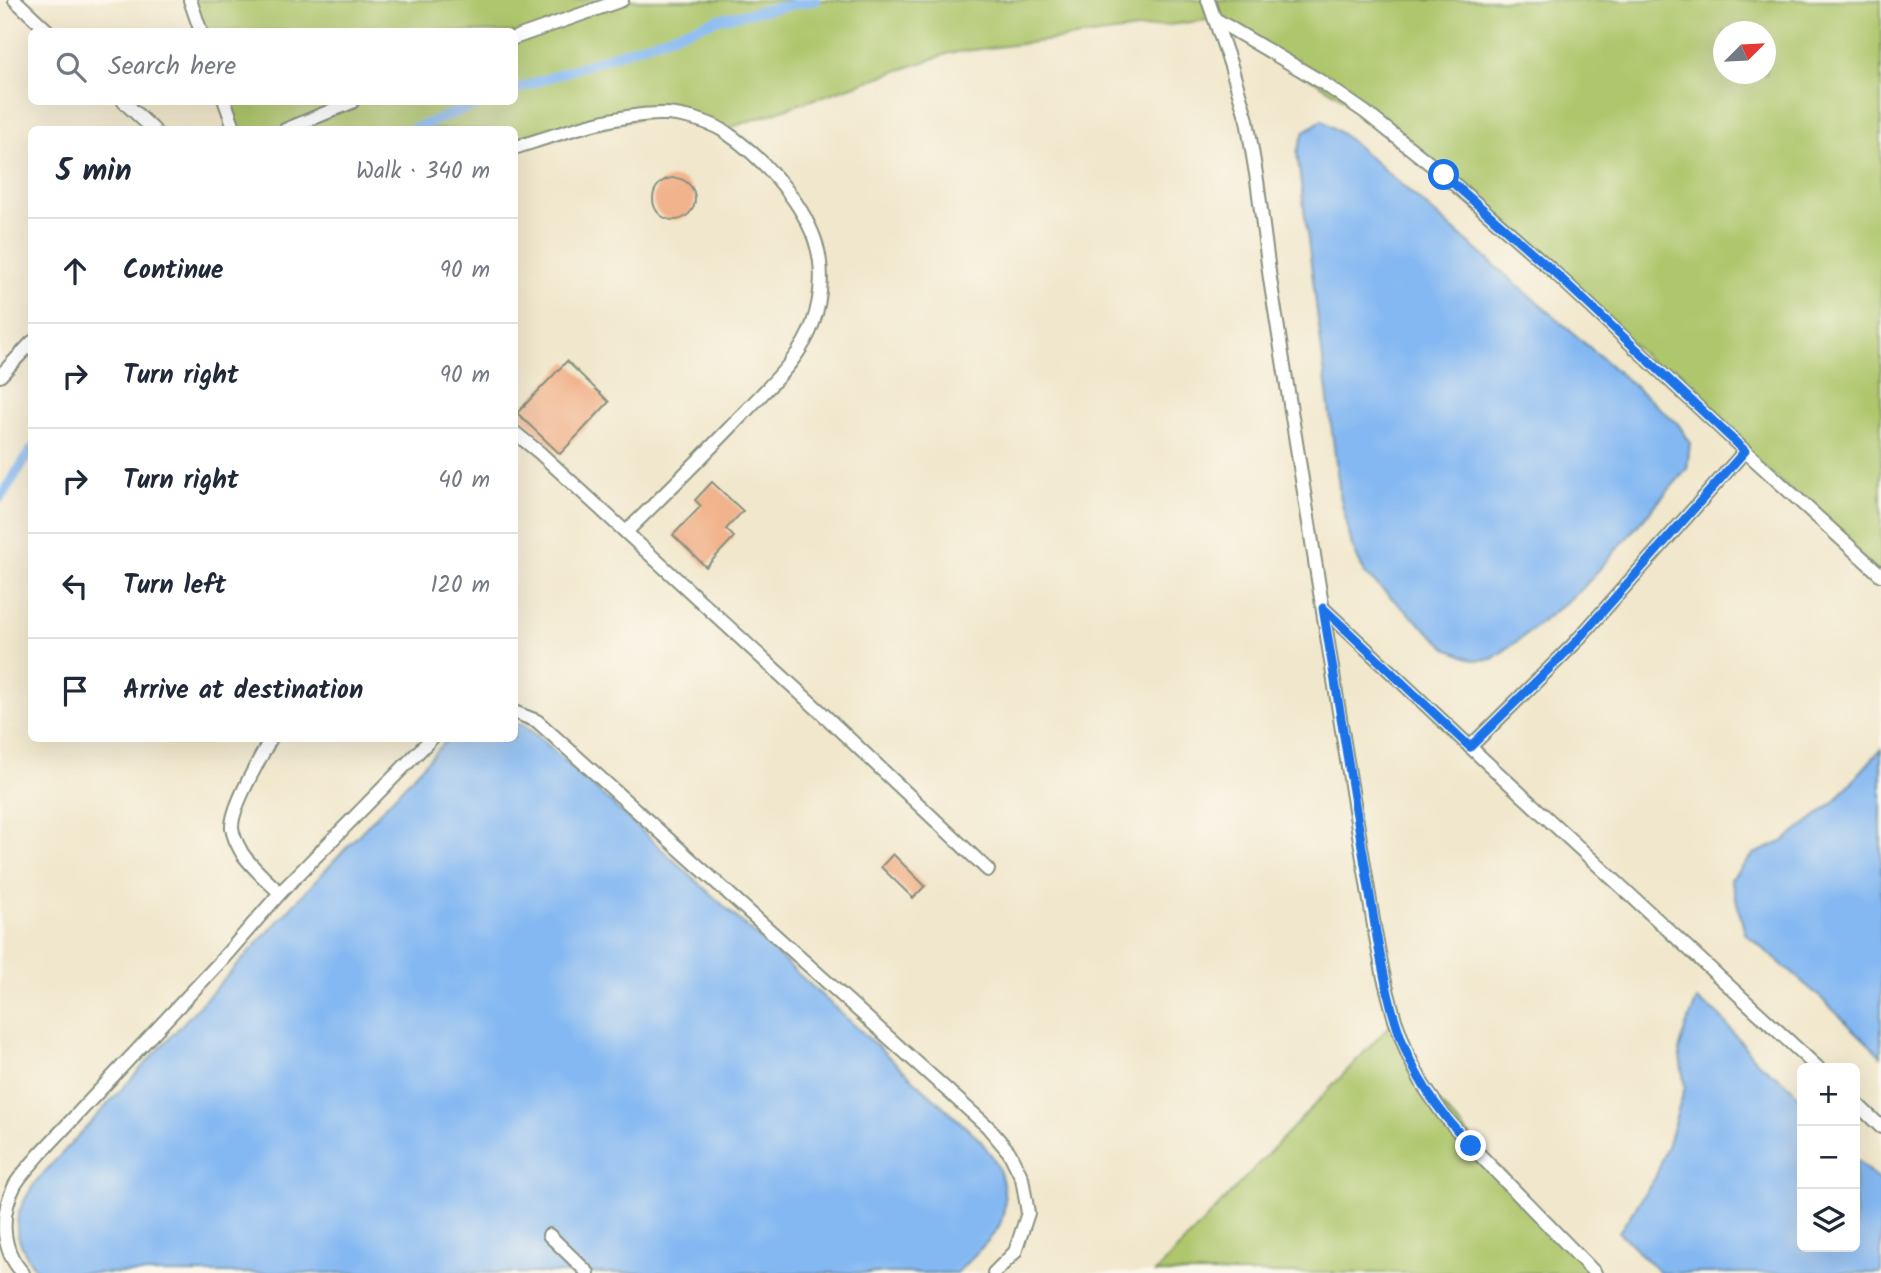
<!DOCTYPE html>
<html lang="en">
<head>
<meta charset="utf-8">
<style>
  body { margin:0; font-family:Kalam,sans-serif; background:#f6f6f7; color:#1f2937 }
  .controls { position:absolute; right:21px; bottom:21px; display:grid; overflow:hidden; border-radius:10px; box-shadow:0 7px 28px #0002 }
  .controls button { width:63px; height:63px; display:grid; place-items:center; padding:0; border:0; border-bottom:2px solid #e0e1e3; background:#fff; color:#1f2937; font:35px sans-serif }
  .compass { position:absolute; left:1713px; top:21px; width:63px; height:63px; border-radius:50%; background:#fff; box-shadow:0 7px 28px #0002; rotate:66deg }
  .stop { position:absolute; width:21px; height:21px; margin:-16px; border:5px solid #1a73e8; border-radius:50%; background:#fff }
  .stop.end { background:#1a73e8; border-color:#fff; box-shadow:0 2px 7px #0008 }
  .list { margin:0; padding:0; list-style:none }
  h2 { display:flex; justify-content:space-between; align-items:center; height:91px; margin:0; padding:0 28px; font-size:30px }
  h2 small { font-size:23px; font-weight:400; color:#747a83 }
  .list li { display:grid; grid-template-columns:46px 1fr auto; gap:21px; align-items:center; box-sizing:border-box; height:105px; padding:0 28px; border-top:2px solid #e0e1e3 }
  .list b { display:block; font-size:26px; white-space:nowrap }
  .list em { font-size:23px; font-style:normal; color:#747a83 }
  .icon { flex:none; width:38px; height:38px; fill:none; stroke:currentColor; stroke-width:2; stroke-linecap:round; stroke-linejoin:round }
  .map { position:relative; flex:none; width:1881px; height:1273px; overflow:hidden }
  .search { position:absolute; background:#fff; box-shadow:0 7px 28px #0002; left:28px; top:28px; width:490px; height:77px; display:flex; align-items:center; gap:18px; box-sizing:border-box; padding:0 24px; border-radius:10px; color:#747a83; font-size:26px }
  .panel { position:absolute; background:#fff; box-shadow:0 7px 28px #0002; left:28px; top:126px; width:490px; height:616px; border-radius:10px }
  .map>svg:first-child { display:block }
</style>
</head>
<body>
<div class="map">
<svg width="1881" height="1273" viewBox="0 0 1881 1273">
  <rect width="100%" height="100%" fill="#fbf7ec"/>
  <filter id="ink" filterUnits="userSpaceOnUse"><feTurbulence type="fractalNoise" baseFrequency=".0143" numOctaves="2"/><feDisplacementMap in="SourceGraphic" scale="14" xChannelSelector="R" yChannelSelector="G"/><feConvolveMatrix kernelMatrix="1 2 1 2 8 2 1 2 1" color-interpolation-filters="sRGB"/></filter>
  <filter id="wash" filterUnits="userSpaceOnUse"><feTurbulence type="fractalNoise" baseFrequency=".00686" numOctaves="4" result="noise"/><feDisplacementMap in="SourceGraphic" scale="28" xChannelSelector="R" yChannelSelector="G"/><feGaussianBlur stdDeviation="1.57" result="paint"/><feColorMatrix in="noise" values="0 0 0 0 0 0 0 0 0 0 0 0 0 0 0 0 0 1.4 0 .05"/><feComposite in="paint" operator="in"/></filter>
  <g filter="url(#wash)">
    <rect width="100%" height="100%" fill="#f1e7cc"/>
    <g fill="#aec66c" stroke="#668250" stroke-width="2" fill-rule="evenodd">
      <path d="M190,0H1881V575L1553,271L1365,112L1215,19L950,53L723,130L660,113L515,148L514,130L235,129L225,102H514V32L201,31ZM1724,32H1766V74H1724Z"/>
      <polygon points="1395,1020 1423,1085 1595,1273 1155,1273"/>
    </g>
    <g fill="#84b8f2" stroke="#527a93" stroke-width="2">
      <polygon points="1322,120 1345,136 1678,424 1690,442 1687,469 1581,590 1519,640 1492,659 1473,660 1448,649 1365,574 1352,546 1340,495 1297,152 1304,132"/>
      <path d="M515,724L523,725L540,738L981,1141C985,1147 990,1153 994,1159C1005,1178 1009,1209 998,1228C991,1240 967,1262 957,1273H38C10,1233 10,1220 37,1180L443,744L449,739L514,738Z"/>
      <polygon points="1881,749 1881,1056 1820,997 1745,933 1731,879 1754,854 1784,841 1834,802"/>
      <polygon points="1697,1000 1718,1014 1756,1061 1791,1087 1802,1100 1802,1247 1855,1247 1855,1159 1881,1182 1881,1273 1660,1273 1619,1232 1655,1178 1669,1141 1685,1087 1679,1051 1686,1026"/>
    </g>
    <g fill="none" stroke-linecap="round" stroke-linejoin="round">
      <g stroke="#84b8f2" stroke-width="10">
        <polyline points="514,90 719,19 816,0"/>
        <polyline points="410,130 483,102"/>
        <polyline points="0,498 32,449"/>
      </g>
    </g>
    <g id="blocks">
      <g fill="#f1b38c">
        <circle cx="674" cy="199" r="21"/>
        <polygon points="567,361 609,402 560,454 517,413"/>
        <polygon points="712,482 743,511 726,529 734,537 706,567 673,535 701,506 695,500"/>
        <polygon points="893,854 925,886 913,898 881,867"/>
      </g>
    </g>
  </g>
  <g filter="url(#ink)">
    <use href="#blocks" fill-opacity="0" stroke="#889280" stroke-width="2"/>
    <g fill="none" stroke-linecap="round" stroke-linejoin="round">
      <g stroke="#889280" stroke-width="16">
        <g id="service">
          <polyline points="15,0 49,32"/>
          <polyline points="190,0 201,32"/>
          <polyline points="1208,0 1231,66 1247,120 1257,180 1270,279 1341,724 1375,932 1384,978 1395,1020 1408,1055 1423,1085 1443,1114 1471,1146 1595,1273"/>
          <polyline points="1215,19 1320,81 1365,112 1444,175 1553,271 1745,451 1881,575"/>
          <polyline points="514,38 622,0"/>
          <polyline points="124,102 154,130"/>
          <polyline points="225,102 235,130"/>
          <polyline points="285,130 352,102"/>
          <path d="M514,148C561,133 610,115 659,114C678,113 708,121 724,131C761,156 800,198 815,240C824,266 822,297 813,323C801,358 770,385 746,411C707,452 667,492 626,532"/>
          <polyline points="0,376 32,342"/>
          <polyline points="514,432 540,453 824,715 988,870"/>
          <polyline points="1323,608 1484,760 1818,1068"/>
          <polyline points="514,712 537,721 987,1126 1009,1152 1022,1178 1028,1213 1015,1252 994,1273"/>
          <path d="M271,738C260,759 231,807 232,828C233,836 238,846 242,853C252,868 267,880 280,893"/>
          <polyline points="1470,747 1573,645 1745,451"/>
          <polyline points="1855,1102 1881,1127"/>
          <polyline points="549,1235 588,1273"/>
          <path d="M23,1273C0,1249 0,1213 15,1185C21,1174 32,1164 40,1154L219,963L280,893L432,738"/>
        </g>
      </g>
      <use href="#service" stroke="#fff" stroke-width="12"/>
    </g>
  </g>
  <g fill="none" stroke-linecap="round" stroke-linejoin="round" filter="url(#ink)">
    <path stroke="#1a73e8" stroke-width="9" d="M1444,175L1553,271L1745,451L1573,645L1470,747L1323,608L1376,932C1385,984 1395,1040 1424,1086C1437,1108 1454,1127 1471,1146"/>
  </g>
</svg>
<div class="controls">
<button>+</button>
<button>−</button>
<button><svg class="icon" aria-label="layers" viewBox="0 0 24 24"><path d="M12 4l9 5-9 5-9-5zM3 14l9 5 9-5"/></svg></button>
</div>
<svg class="compass" viewBox="-18 -18 36 36"><path d="M0-13l5 13h-10z" fill="#e53935"/><path d="M0 13l5-13h-10z" fill="#747a83"/></svg>
<div class="stop" style="left:1444px;top:175px"></div>
<div class="stop end" style="left:1471px;top:1146px"></div>
<div class="search"><svg class="icon" aria-label="search" viewBox="0 0 24 24"><circle cx="10" cy="10" r="6"/><path d="M15 15l6 6"/></svg>Search here</div>
<section class="panel">
<h2>5 min<small>Walk · 340 m</small></h2>
<ul class="list">
<li><svg class="icon" aria-label="ahead" viewBox="0 0 24 24"><path d="M12 20V5M6 11l6-6 6 6"/></svg><div><b>Continue</b></div><em>90 m</em></li>
<li><svg class="icon" aria-label="right" viewBox="0 0 24 24"><path d="M7 20v-9h11M14 6l5 5-5 5"/></svg><div><b>Turn right</b></div><em>90 m</em></li>
<li><svg class="icon" aria-label="right" viewBox="0 0 24 24"><path d="M7 20v-9h11M14 6l5 5-5 5"/></svg><div><b>Turn right</b></div><em>40 m</em></li>
<li><svg class="icon" aria-label="left" viewBox="0 0 24 24"><path d="M17 20v-9H6M10 6l-5 5 5 5"/></svg><div><b>Turn left</b></div><em>120 m</em></li>
<li><svg class="icon" aria-label="arrive" viewBox="0 0 24 24"><path d="M6 21V4h12l-3 4 3 4H6"/></svg><div><b>Arrive at destination</b></div></li>
</ul>
</section>
</div>
</body>
</html>
